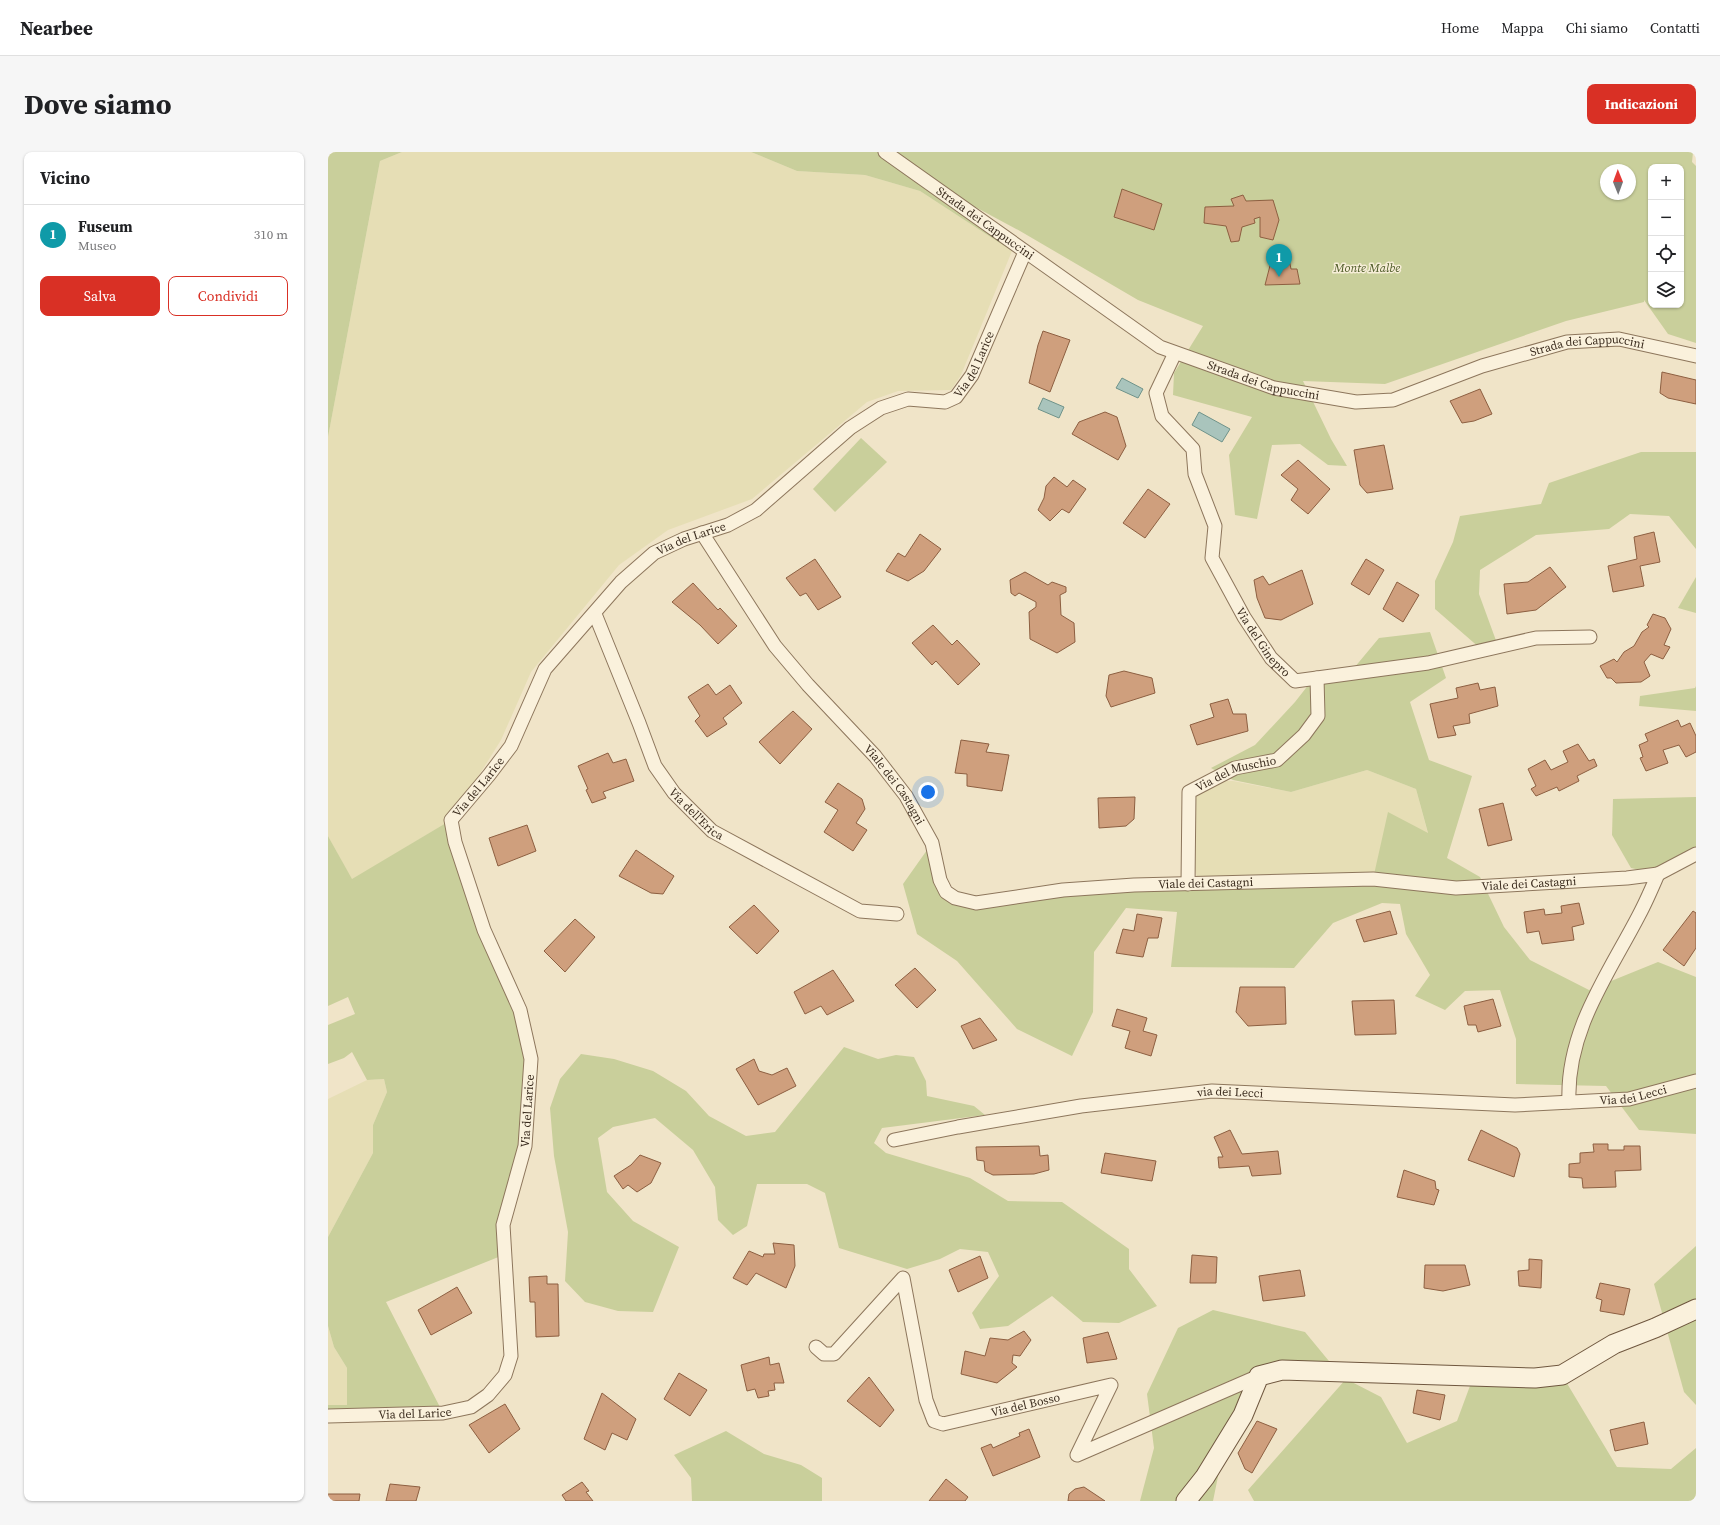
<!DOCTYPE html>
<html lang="it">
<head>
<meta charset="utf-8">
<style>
  body { margin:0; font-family:"Source Serif 4",serif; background:#f6f6f6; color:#202124 }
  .controls { position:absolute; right:12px; top:12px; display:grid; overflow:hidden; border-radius:8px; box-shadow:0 1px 3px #0004 }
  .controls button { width:36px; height:36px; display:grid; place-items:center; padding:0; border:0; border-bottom:1px solid #e0e0e0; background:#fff; color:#202124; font:20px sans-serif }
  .compass { position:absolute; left:1272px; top:12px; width:36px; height:36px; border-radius:50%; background:#fff; box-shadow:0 1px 3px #0004; rotate:359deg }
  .you { position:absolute; left:600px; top:640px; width:14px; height:14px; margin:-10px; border:3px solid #fff; border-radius:50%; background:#1a73e8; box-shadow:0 0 0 6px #1a73e833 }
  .badge { display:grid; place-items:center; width:26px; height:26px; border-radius:50%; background:#d93025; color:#fff; font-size:13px; font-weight:700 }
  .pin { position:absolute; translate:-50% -33px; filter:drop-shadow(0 1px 2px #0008) }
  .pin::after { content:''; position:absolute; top:21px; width:14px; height:12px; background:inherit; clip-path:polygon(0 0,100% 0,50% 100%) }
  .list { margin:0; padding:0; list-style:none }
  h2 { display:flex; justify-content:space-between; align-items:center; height:52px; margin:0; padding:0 16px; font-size:17px }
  h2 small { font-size:13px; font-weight:400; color:#757577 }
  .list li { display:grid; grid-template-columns:26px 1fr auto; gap:12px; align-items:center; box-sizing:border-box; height:60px; padding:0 16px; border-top:1px solid #e0e0e0 }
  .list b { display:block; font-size:15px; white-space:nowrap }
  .list p { margin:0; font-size:13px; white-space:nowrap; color:#757577 }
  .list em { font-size:13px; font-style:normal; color:#757577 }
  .actions { display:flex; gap:8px; padding:12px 16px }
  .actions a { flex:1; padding:9px 0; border:1px solid #d93025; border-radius:8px; text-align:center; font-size:14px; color:#d93025 }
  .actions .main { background:#d93025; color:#fff }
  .icon { flex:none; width:22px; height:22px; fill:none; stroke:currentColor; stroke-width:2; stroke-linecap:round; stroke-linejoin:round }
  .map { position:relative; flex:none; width:1368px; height:1349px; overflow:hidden; border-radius:8px }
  header { display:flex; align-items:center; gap:24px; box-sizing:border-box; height:56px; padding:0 20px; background:#fff; border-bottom:1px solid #e0e0e0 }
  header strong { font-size:19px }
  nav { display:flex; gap:22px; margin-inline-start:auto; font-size:14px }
  .intro { display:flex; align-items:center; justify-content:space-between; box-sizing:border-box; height:96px; padding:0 24px }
  h1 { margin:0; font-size:28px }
  .button { padding:10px 18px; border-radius:8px; background:#d93025; color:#fff; font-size:14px; font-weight:700 }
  main { display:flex; gap:24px; padding:0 24px }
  aside { flex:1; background:#fff; border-radius:8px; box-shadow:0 1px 3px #0004 }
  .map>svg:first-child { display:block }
</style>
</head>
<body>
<header>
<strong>Nearbee</strong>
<nav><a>Home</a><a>Mappa</a><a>Chi siamo</a><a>Contatti</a></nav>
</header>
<div class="intro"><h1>Dove siamo</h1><a class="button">Indicazioni</a></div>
<main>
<aside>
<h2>Vicino<small></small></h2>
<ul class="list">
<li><span class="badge" style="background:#0f9aa8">1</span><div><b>Fuseum</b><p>Museo</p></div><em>310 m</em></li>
</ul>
<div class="actions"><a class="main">Salva</a><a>Condividi</a></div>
</aside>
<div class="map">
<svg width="1368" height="1349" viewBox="0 0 1368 1349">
  <rect width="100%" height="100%" fill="#f0e4c8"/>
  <g fill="#e6deb5">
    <polygon points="74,0 423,0 469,19 537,23 592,39 684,99 633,223 623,238 570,239 539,250 424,347 340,378 291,413 203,520 173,588 123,668 24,728 0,684 0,285 52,9"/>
    <polygon points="1039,618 1088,637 1100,682 1045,727 872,732 861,703 861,644 892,629 905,629 963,640"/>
    <polygon points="56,927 59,940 45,973 45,1001 0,1085 0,947 39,928"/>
    <polygon points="0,1174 6,1195 19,1216 19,1254 0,1253"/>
  </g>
  <g fill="#c9cf9b" fill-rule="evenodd">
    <polygon points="0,0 74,0 52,9 0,285"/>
    <path d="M423,0H1365L1364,10L1368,14V191L1340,182L1316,148V150L1238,169L1057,232L975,229L1003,287L1019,314L1000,313L972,292L944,293L929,367L907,363L901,303L924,265L845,243L846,221L875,174L810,148L692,79L599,29L684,99L592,39L537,23L469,19ZM1323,15H1353V153H1323ZM1278,18H1302V42H1278Z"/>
    <polygon points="533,286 559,310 507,360 485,337"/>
    <polygon points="1313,300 1368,300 1368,397 1341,364 1302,362 1281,377 1208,383 1152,418 1151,442 1170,494 1153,497 1107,457 1107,429 1125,390 1132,364 1213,352 1221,331"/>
    <polygon points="1368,425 1368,461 1350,456"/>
    <polygon points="1102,480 1118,526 1082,550 1101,608 1144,624 1119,706 1152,725 1176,775 1202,808 1261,838 1330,810 1368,825 1368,982 1311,978 1278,934 1188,932 1188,887 1172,838 1137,839 1117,858 1087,844 1102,823 1078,782 1072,752 1054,751 1005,771 966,816 843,815 849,760 798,756 766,800 765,860 744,904 689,877 629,809 589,782 575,732 604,691 612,728 627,746 735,738 1045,727 1060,660 1100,681 1088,637 1039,618 963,640 905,628 883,616 927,593 967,550 985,527 1021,522 1051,486"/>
    <polygon points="1368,534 1368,559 1311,554 1312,544 1367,536"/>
    <polygon points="1368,645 1368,702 1330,722 1303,716 1284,683 1285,647"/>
    <polygon points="123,668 153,769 192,858 203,912 197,994 175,1073 178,1102 58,1150 115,1261 0,1264 0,1253 19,1253 19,1216 6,1195 0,1174 0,1085 45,1001 45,973 59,940 56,927 39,928 24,900 16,906 0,912 0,873 27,862 20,845 0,854 0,684 24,727"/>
    <polygon points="516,895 550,907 568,903 586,905 598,929 599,944 646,954 657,963 554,976 546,991 558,1001 642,1026 680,1049 734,1050 801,1097 801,1117 829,1154 791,1171 755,1170 724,1144 680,1174 652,1177 644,1161 671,1124 660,1100 632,1097 612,1107 579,1117 511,1096 497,1041 479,1032 429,1032 419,1074 405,1083 390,1068 387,1035 365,998 327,966 285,975 270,986 279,1040 305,1069 351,1095 325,1160 290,1159 257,1150 237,1129 240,1080 226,1004 222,956 232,927 253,902 286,907 325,919 358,939 381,964 418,984 447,980"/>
    <polygon points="1368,1094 1368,1253 1356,1240 1326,1132"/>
    <polygon points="885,1158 977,1180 1010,1220 925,1227 896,1295 885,1349 812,1349 826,1296 819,1242 850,1176"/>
    <polygon points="1146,1223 1234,1223 1289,1315 1343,1317 1368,1296 1368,1349 926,1349 920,1338 1018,1227 1053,1245 1079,1291 1129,1269"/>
    <polygon points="398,1279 436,1302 473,1313 494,1326 494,1349 364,1349 363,1326 346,1303"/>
  </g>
  <g fill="#a9c4bc" stroke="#6f938a">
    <polygon points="794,226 815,237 810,246 788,236"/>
    <polygon points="715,246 736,255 731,266 710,257"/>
    <polygon points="871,260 902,277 894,290 864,273"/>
  </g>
  <g fill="#cf9f7d" stroke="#8d5f41">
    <polygon points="794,37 834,52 826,78 786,65"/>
    <polygon points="915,43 918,49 945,48 951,68 945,88 932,85 932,65 926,67 927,71 914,75 911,89 903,90 898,74 876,71 877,55 906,54 903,47"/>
    <polygon points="945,102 961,107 963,117 969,117 972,132 937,133"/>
    <polygon points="715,179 742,188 722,240 701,231 710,193"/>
    <polygon points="1334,220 1368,228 1368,252 1340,246 1332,241"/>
    <polygon points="1152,237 1164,262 1146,269 1134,271 1122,249"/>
    <polygon points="777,260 789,265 798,294 790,308 744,282 751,270"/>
    <polygon points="1056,293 1065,337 1039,341 1032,333 1026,298"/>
    <polygon points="970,308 1002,337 980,362 963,348 970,337 953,323"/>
    <polygon points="726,325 739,335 745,328 758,337 741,361 734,357 722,369 710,358 716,346 718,334"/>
    <polygon points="820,337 842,352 817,386 795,371"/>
    <polygon points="1326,380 1332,410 1312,414 1316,434 1285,440 1280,414 1309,407 1306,385"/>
    <polygon points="592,382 613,397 596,419 580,429 558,419 570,401 577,405"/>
    <polygon points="487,407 513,445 490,458 478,441 472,444 458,426"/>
    <polygon points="1038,407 1056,418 1041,443 1023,432"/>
    <polygon points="1222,415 1238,435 1208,458 1179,462 1176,432 1200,430"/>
    <polygon points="974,418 985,452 953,468 937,466 929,446 926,428 935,424 941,433"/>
    <polygon points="697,420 720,433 724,430 738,435 738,440 732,443 733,463 746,471 747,490 729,501 702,487 701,460 708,455 708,450 691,441 687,444 683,441 682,428"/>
    <polygon points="1069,430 1091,443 1075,470 1055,457"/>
    <polygon points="365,431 390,458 392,456 409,474 390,492 372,473 344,450"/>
    <polygon points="1325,462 1337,466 1343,477 1336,493 1342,495 1335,507 1323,502 1316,510 1322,524 1313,530 1288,531 1283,526 1279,526 1272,514 1286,507 1289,510 1296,500 1306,494 1314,480 1321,475 1319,473"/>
    <polygon points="605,473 624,493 629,488 652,512 630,533 608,509 604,513 584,491"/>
    <polygon points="796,519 824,526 827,541 783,555 778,544 781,523"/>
    <polygon points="1150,531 1152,538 1167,535 1170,554 1141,562 1142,571 1125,574 1128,583 1110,586 1102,552 1130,546 1128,536"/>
    <polygon points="380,532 388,543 402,533 414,551 395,566 399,572 379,585 367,569 372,564 360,545"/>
    <polygon points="900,547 905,562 918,562 920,579 869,593 862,573 886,565 882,552"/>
    <polygon points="465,559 484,577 452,612 431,590"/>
    <polygon points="1350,568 1353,575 1362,571 1368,584 1368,600 1358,605 1351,593 1335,598 1340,611 1318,619 1312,606 1315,605 1311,593 1320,589 1317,582"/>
    <polygon points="633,588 661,592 658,600 681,603 674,639 639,634 639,622 627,621"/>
    <polygon points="1250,592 1261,609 1266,607 1269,614 1249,624 1251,629 1231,639 1229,635 1208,644 1203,637 1208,634 1200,617 1217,608 1223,618 1240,610 1235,599"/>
    <polygon points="280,601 285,611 298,607 306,629 275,640 278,646 264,651 258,638 260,637 250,614"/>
    <polygon points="510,631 534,647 537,657 528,671 539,678 525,699 496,680 510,658 497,650"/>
    <polygon points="807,645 806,667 798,674 771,676 770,646"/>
    <polygon points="1175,651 1184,688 1160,694 1151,657"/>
    <polygon points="199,673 208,699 170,714 161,686"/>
    <polygon points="308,698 346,724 335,742 323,741 291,724"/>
    <polygon points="1251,751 1256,772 1244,775 1246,788 1214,792 1211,779 1199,781 1196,760 1216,757 1217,763 1234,761 1233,754"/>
    <polygon points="426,753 451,779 429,802 401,775"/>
    <polygon points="1062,759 1069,782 1036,790 1028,768"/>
    <polygon points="1365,759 1368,761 1368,796 1356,814 1335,798"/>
    <polygon points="809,762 834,766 830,786 820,786 815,805 788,801 795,777 806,779"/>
    <polygon points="247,767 267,785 237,820 216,799"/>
    <polygon points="587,816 608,838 589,856 567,833"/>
    <polygon points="505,818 526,849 499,863 493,854 477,862 466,840"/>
    <polygon points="912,835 957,835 958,872 920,874 908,860"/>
    <polygon points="1165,847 1173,874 1150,880 1148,873 1140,873 1136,854"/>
    <polygon points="1066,848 1068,882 1027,883 1024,849"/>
    <polygon points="789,857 819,866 815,879 829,883 823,904 797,896 802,879 784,874"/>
    <polygon points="652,866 669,888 645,897 633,874"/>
    <polygon points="426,907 431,919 444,923 459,916 468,934 430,953 408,917"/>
    <polygon points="902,978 914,1002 950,999 953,1022 924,1024 921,1014 891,1016 890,1005 895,1005 886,985"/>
    <polygon points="1153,978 1189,996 1192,1002 1186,1025 1140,1008"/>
    <polygon points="1265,992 1280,992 1280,998 1296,998 1296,994 1312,994 1313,1018 1287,1019 1288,1035 1255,1036 1254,1026 1241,1025 1241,1012 1252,1011 1252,1001 1266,1000"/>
    <polygon points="711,994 712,1004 720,1003 721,1018 706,1022 665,1023 657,1019 656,1009 649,1008 648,995"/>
    <polygon points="777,1001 828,1009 824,1029 773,1021"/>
    <polygon points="312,1003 333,1011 323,1031 309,1040 300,1033 295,1037 286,1024 303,1013"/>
    <polygon points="1076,1018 1107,1029 1108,1037 1111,1038 1106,1053 1069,1045"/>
    <polygon points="445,1091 466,1093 467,1114 458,1136 428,1121 419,1133 405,1126 421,1099 435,1105 436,1102 447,1102"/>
    <polygon points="864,1103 889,1105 888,1131 862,1131"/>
    <polygon points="652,1104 660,1126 630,1140 621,1118"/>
    <polygon points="1201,1107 1214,1108 1213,1136 1191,1134 1190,1119 1201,1118"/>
    <polygon points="1097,1113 1137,1113 1142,1133 1115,1139 1096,1136"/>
    <polygon points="972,1118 977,1144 935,1149 931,1124"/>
    <polygon points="219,1124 219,1132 230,1132 231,1184 208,1185 207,1150 202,1150 201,1125"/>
    <polygon points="1272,1131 1302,1137 1296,1163 1272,1159 1274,1148 1268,1146"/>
    <polygon points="129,1135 144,1161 103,1183 90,1158"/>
    <polygon points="696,1179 703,1188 692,1204 685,1203 684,1211 689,1215 669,1231 633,1222 637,1199 657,1204 662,1186 680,1188"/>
    <polygon points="780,1180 789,1207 759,1211 755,1186"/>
    <polygon points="441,1205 442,1213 451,1211 456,1231 446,1231 447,1238 440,1239 441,1244 430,1246 427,1237 419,1239 413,1213"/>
    <polygon points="351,1221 379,1238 362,1264 336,1247"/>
    <polygon points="541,1225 566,1258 552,1275 519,1249"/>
    <polygon points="1089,1238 1117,1243 1112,1268 1085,1261"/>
    <polygon points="274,1241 308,1267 299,1288 284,1281 277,1298 256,1287"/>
    <polygon points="177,1252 192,1277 161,1301 141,1273"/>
    <polygon points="929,1269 949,1277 924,1321 917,1317 910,1301"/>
    <polygon points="1316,1270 1320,1292 1287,1299 1282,1278"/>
    <polygon points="701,1277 712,1305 665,1324 653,1296 663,1292 665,1296 692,1284 691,1281"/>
    <polygon points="618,1327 640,1345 637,1349 601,1349"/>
    <polygon points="254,1330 261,1339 258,1340 265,1349 238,1349 234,1343"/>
    <polygon points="62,1332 92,1335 88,1349 58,1349"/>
    <polygon points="756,1335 777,1349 740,1349 741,1342 747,1337"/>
    <polygon points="0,1342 32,1342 31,1349 0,1349"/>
  </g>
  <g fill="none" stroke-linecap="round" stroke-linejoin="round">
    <g stroke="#8d765c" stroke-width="15">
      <g id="street">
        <path id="s1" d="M557,0L832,195L946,236L1028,250L1065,248L1154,214L1239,190L1291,187L1368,204"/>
        <path id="s2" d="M847,201L828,241L834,264L865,297L867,322L887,374L884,406L916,465L943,506L967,529L1100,511L1208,486L1262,485"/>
        <path id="s3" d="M374,381L447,494L480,533L547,604L578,644L604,691L612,728L618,740L627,746L648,751L735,738L806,733L1045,727L1128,736L1299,726L1330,722C1324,736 1318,750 1311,763C1280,823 1238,879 1241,950"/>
        <path id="s4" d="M267,462L311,571L327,614L346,641L384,679L532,759L569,762"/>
        <polyline points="1330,722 1368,702"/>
        <path id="s5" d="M860,732L861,640L907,616L949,608L976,583L990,564L989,526"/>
        <path id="s6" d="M566,988L630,975L753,954L884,939L1187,953L1301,947L1368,929"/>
        <path id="s7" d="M488,1195L496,1202H506L575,1126L598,1248L606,1269L615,1272L783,1233L749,1303L931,1224"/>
        <path id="s8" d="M0,1264L115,1261L143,1255L160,1243L177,1223L183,1204L175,1073L197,994L203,907L192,858L156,778L127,690L123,668L161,623L183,594L217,517L293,430L326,401L356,387L400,373L428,358L522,276L553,256L580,247L617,250L628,245L644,223L697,100"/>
      </g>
    </g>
    <g stroke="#6f573f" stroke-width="21">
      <polyline id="secondary" points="858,1349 877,1325 915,1263 931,1224 954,1218 1207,1226 1234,1223 1286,1192 1327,1176 1368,1157"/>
    </g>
    <use href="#street" stroke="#faf1dc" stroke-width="13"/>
    <use href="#secondary" stroke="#faf1dc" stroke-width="19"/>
  </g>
  <g text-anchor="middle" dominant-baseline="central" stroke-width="3" stroke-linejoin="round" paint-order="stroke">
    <g font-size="12" fill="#3d2e20" stroke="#f7eed8">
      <text stroke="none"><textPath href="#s1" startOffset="123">Strada dei Cappuccini</textPath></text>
      <text stroke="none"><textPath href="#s1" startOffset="782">Strada dei Cappuccini</textPath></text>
      <text stroke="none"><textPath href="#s8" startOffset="1491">Via del Larice</textPath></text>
      <text stroke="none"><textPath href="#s1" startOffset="446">Strada dei Cappuccini</textPath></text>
      <text stroke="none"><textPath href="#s8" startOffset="1143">Via del Larice</textPath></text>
      <text stroke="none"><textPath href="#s2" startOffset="325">Via del Ginepro</textPath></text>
      <text stroke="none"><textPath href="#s5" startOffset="143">Via del Muschio</textPath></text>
      <text stroke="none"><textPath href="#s3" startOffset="318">Viale dei Castagni</textPath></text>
      <text stroke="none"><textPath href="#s8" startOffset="807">Via del Larice</textPath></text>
      <text stroke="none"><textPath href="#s4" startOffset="227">Via dell'Erica</textPath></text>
      <text stroke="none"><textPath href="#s3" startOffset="702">Viale dei Castagni</textPath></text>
      <text stroke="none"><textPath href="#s3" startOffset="1026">Viale dei Castagni</textPath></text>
      <text stroke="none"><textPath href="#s6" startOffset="340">via dei Lecci</textPath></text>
      <text stroke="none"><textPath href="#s6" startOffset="744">Via dei Lecci</textPath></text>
      <text stroke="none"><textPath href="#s8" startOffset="459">Via del Larice</textPath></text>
      <text stroke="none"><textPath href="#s7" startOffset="364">Via del Bosso</textPath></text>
      <text stroke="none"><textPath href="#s8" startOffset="87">Via del Larice</textPath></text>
    </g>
    <g font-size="12" font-style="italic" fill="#4d5a26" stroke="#f7eed8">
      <text x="1039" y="116">Monte Malbe</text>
    </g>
  </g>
</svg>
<div class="controls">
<button>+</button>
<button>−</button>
<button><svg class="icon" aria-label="locate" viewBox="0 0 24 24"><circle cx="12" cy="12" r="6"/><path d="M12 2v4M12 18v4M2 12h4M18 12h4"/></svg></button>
<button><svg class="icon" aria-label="layers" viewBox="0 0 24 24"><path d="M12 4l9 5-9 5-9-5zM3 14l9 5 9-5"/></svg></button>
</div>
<svg class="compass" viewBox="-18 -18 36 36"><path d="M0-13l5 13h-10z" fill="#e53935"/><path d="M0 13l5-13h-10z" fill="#757577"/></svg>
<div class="you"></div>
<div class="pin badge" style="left:951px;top:125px;background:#0f9aa8">1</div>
</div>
</main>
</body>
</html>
